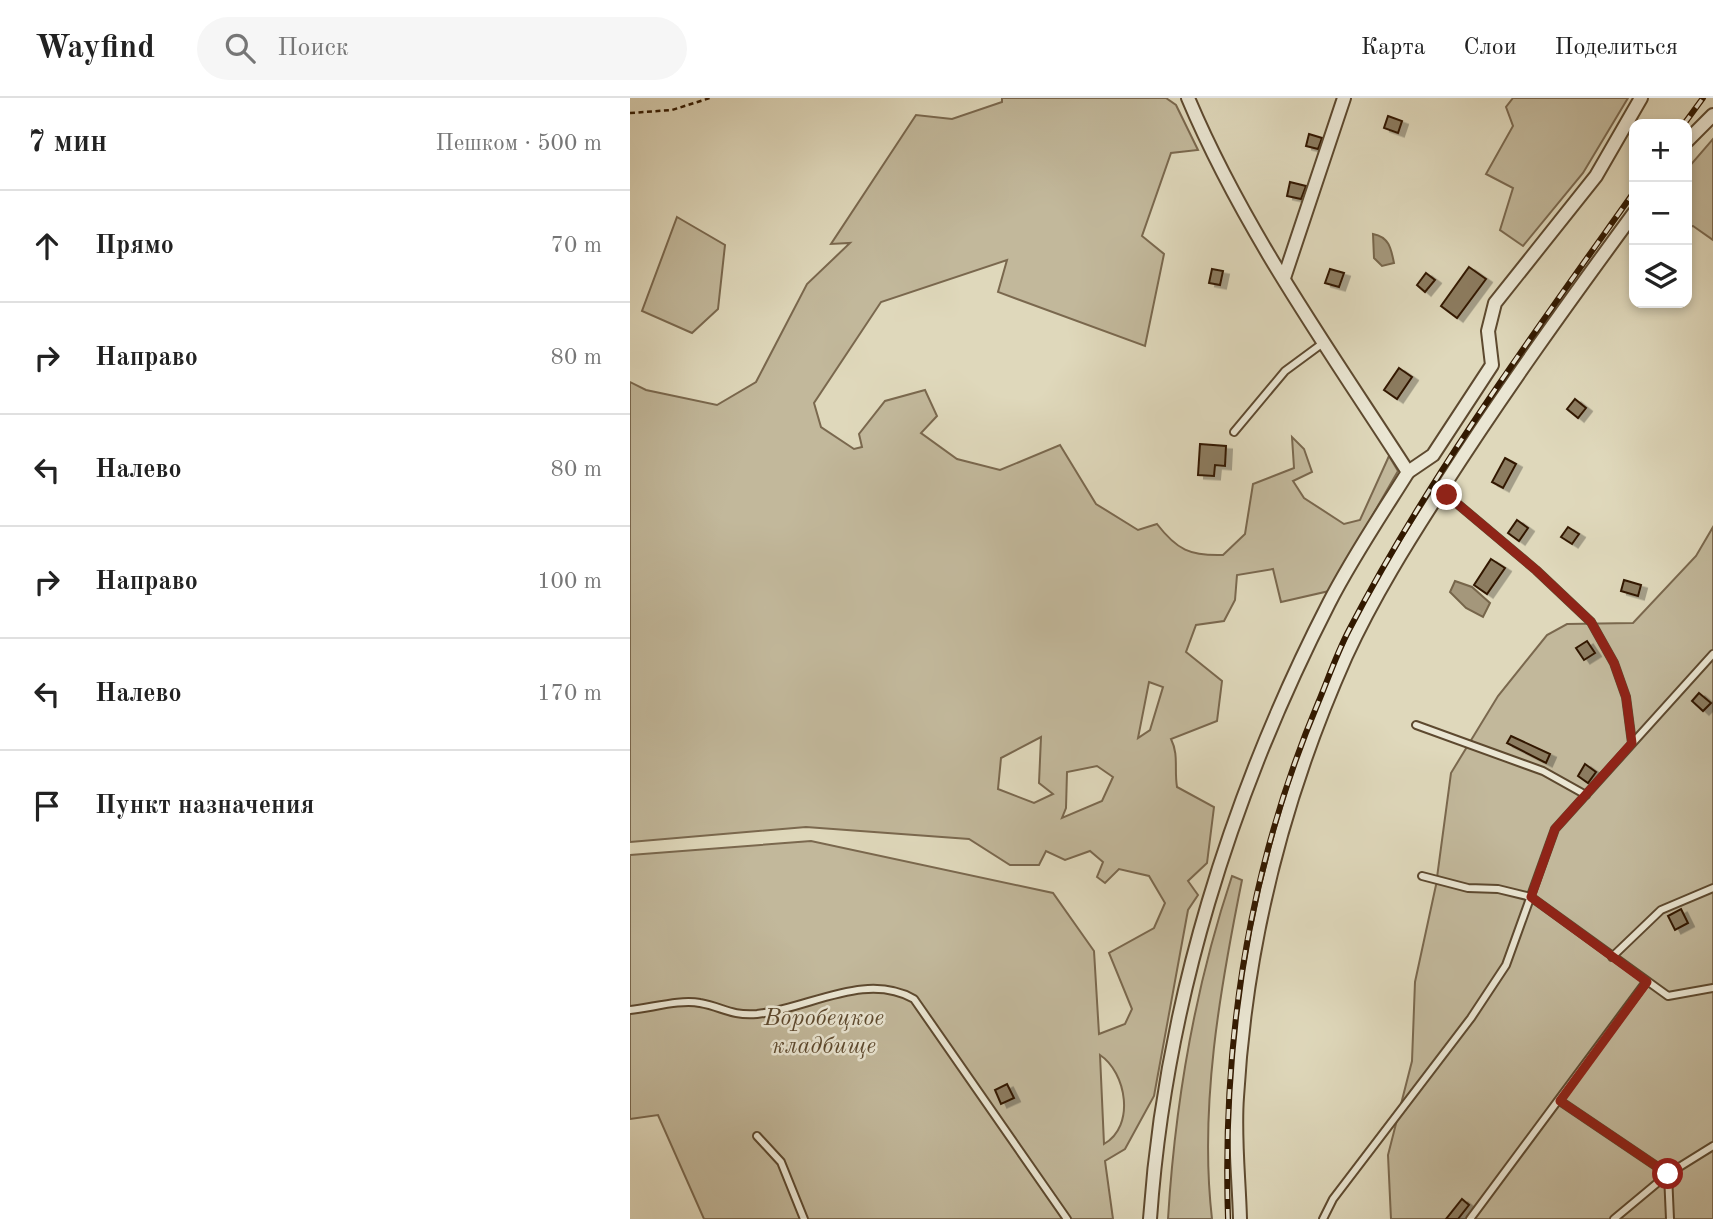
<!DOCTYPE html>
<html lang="ru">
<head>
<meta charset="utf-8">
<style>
  body { margin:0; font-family:"Old Standard TT",serif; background:#f6f6f6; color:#222 }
  .controls { position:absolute; right:21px; top:21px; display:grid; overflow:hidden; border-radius:14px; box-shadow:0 4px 10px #0003 }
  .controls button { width:63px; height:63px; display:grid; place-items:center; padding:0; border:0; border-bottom:2px solid #e0e0e0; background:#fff; color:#222; font:35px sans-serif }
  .stop { position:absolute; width:21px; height:21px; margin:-16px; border:5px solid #8f2418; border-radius:50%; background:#fff }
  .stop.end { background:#8f2418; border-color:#fff; box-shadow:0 2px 7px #0008 }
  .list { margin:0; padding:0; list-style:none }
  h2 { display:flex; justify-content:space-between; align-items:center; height:91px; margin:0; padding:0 28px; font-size:30px }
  h2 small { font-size:23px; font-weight:400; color:#767676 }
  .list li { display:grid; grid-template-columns:46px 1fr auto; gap:21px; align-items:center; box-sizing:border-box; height:112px; padding:0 28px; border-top:2px solid #e0e0e0 }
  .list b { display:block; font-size:26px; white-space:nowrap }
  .list em { font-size:23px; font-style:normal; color:#767676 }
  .icon { flex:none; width:38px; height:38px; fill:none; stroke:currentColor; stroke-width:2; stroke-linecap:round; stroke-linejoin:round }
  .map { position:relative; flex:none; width:1083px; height:1121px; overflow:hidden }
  header { display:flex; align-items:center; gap:42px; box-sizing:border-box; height:98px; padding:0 35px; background:#fff; border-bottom:2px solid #e0e0e0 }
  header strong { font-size:33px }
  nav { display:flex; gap:38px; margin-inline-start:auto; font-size:24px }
  .search { width:490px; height:63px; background:#f6f6f6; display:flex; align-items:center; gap:18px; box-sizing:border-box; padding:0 24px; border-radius:38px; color:#767676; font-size:26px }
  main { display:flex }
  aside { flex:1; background:#fff }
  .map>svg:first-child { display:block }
</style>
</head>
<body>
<header>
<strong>Wayfind</strong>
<div class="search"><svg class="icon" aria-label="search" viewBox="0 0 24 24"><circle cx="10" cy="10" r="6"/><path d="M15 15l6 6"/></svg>Поиск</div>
<nav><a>Карта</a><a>Слои</a><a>Поделиться</a></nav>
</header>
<main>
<aside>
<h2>7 мин<small>Пешком · 500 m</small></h2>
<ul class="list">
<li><svg class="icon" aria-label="ahead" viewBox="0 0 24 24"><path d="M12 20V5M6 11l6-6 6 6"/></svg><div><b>Прямо</b></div><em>70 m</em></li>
<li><svg class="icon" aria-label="right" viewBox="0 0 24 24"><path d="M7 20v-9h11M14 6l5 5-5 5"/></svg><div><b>Направо</b></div><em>80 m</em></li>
<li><svg class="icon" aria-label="left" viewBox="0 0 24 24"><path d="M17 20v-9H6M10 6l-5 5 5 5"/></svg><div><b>Налево</b></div><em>80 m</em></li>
<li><svg class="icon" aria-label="right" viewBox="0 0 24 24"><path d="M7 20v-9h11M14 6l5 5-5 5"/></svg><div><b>Направо</b></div><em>100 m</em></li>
<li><svg class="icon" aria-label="left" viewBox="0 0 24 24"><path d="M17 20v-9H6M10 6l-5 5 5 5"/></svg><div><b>Налево</b></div><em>170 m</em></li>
<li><svg class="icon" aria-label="arrive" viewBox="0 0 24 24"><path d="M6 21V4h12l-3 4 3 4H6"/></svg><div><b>Пункт назначения</b></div></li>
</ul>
</aside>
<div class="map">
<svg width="1083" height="1121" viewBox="0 0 1083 1121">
  <defs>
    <filter id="shadow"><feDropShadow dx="6" dy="3.5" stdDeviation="0" flood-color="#0004"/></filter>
  </defs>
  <rect width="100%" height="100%" fill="#dfd8bb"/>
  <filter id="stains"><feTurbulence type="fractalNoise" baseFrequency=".00286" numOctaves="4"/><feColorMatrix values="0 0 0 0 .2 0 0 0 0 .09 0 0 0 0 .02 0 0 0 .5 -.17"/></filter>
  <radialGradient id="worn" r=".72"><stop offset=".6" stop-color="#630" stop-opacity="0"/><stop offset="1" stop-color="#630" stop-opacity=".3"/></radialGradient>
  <g fill="#c2b89b" stroke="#7a684e" stroke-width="2" fill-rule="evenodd">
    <path d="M372,0H536L546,7L568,52L541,55L512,138L534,156L515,248L368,194L377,162L251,204L184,305L191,329L224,351L232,349L229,336L255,303L295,292L307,318L291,335L327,361L370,372L430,347L466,406L508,432L527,426C547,452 560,458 593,457L615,436L623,386L664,370L662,339L674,351L682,374L663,383L674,400L714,426L730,422L759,358L768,373L699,493L651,504L643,471L607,477L605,502L594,523L566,527L556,554L592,583L587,623L541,641C549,657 544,671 547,689L584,709L577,765L558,783L568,797L558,812L524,998L495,1051L475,1063L483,1121H74L28,1017L0,1021V757L181,743L423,795L464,853L469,936L495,926L502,911L479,855L524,830L535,805L519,778L489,771L475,785L467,779L473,764L460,753L435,762L416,753L409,767H380L339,741L176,729L0,744V284L16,292L87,307L126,284L177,186L220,145L201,146L286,17L322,21L372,4ZM519,584L533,589L520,632L508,640ZM411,639L409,685L423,696L404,705L368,691L371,660ZM467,668L483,679L472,703L432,720L436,710L437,674ZM470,957C496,974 506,1028 474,1046Z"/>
    <polygon points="883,0 998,0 953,75 893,148 870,132 883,90 856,76 883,28 876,9"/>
    <polygon points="1083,41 1083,142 1063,128 1057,129 1057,71"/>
    <polygon points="47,119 95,147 88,211 62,235 12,213"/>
    <polygon points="1083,429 1083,1121 761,1121 758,1057 782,963 785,884 806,787 821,675 868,598 917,537 937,526 1003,525 1066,458"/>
    <path d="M602,778L612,782C590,891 569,1009 582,1121H538C545,1005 565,889 602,778Z"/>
  </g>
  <g fill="#a4977b" stroke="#76654a" stroke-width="2">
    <path d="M743,136C759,139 761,150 764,165L752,168L744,160Z"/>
    <polygon points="825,483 842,489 860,505 853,519 836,510 820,494"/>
  </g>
  <g fill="#8c7c61" stroke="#321900" stroke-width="2" filter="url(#shadow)">
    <polygon points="758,18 772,23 768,35 754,30"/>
    <polygon points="679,36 692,40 688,51 676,48"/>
    <polygon points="660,84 676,88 671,101 657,98"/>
    <polygon points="839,169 856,181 827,220 811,208"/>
    <polygon points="582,171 593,173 590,187 579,185"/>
    <polygon points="700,171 714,175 709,189 695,185"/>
    <polygon points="796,175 805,182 795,194 787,187"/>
    <polygon points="769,270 782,279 767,301 754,292"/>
    <polygon points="945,301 956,310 948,320 937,311"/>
    <polygon points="570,346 596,348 595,368 585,367 584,378 568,377"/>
    <polygon points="875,360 886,366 873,390 862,384"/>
    <polygon points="887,422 898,430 889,443 878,435"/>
    <polygon points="938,429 949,436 942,446 931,439"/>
    <polygon points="861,461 875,470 857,496 844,487"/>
    <polygon points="994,482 1011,487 1008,498 991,493"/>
    <polygon points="957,543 965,555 954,562 946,550"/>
    <polygon points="1069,595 1081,605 1073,613 1062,603"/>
    <polygon points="881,638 920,656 916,665 877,645"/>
    <polygon points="955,666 966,674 958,685 948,678"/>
    <polygon points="1051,811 1058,825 1045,832 1038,818"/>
    <polygon points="377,986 384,1000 371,1006 365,992"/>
    <polygon points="832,1101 839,1107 828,1121 816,1121"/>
  </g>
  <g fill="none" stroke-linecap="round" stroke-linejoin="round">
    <g stroke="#5d492f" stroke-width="10">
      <g id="lane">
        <polyline points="604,334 655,273 693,245"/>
        <polyline points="817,397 906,472 961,524 984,565 996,599 1002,645"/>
        <polyline points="786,627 913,673 956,697"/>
        <polyline points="792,778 838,790 868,791 901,799 1038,898 1083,890"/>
        <polyline points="982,859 1031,812 1083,790"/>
        <path d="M0,912C21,910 50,901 70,905C93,909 100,918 127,916C178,911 235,873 284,901L437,1121"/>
        <polyline points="930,1003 1038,1076 1040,1121"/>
        <polyline points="127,1038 151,1064 174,1121"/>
        <polyline points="693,1121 703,1101 841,920 876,867 925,731 1083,556"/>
        <polyline points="840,1121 1016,884"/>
        <polyline points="984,1121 1038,1076 1083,1048"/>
      </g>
    </g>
    <g stroke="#5d492f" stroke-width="16">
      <g id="street">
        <polyline points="1057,43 1083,17"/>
        <polyline points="654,180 714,0"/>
        <polyline points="778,374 803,357 862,267 858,233 865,205 966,78 1011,0"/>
        <path d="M520,1121C535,907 601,696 699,505C722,460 751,417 778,374C700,253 614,133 558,0"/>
        <path d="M610,1121C609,1081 604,1039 607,999C616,846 654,697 716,558C743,499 778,443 813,389C873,295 938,205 1004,115"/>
      </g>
    </g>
    <polyline stroke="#321900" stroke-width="2.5" stroke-dasharray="5 3.5" stroke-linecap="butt" points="0,15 42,12 80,0"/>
    <use href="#lane" stroke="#eae6d3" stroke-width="6"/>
    <use href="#street" stroke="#eae6d3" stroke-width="12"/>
    <g stroke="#321900" stroke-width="6">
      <g id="rail">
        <polyline points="1054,26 1073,0"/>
        <path d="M598,1121C592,942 618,771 688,605C698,581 707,555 719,532C799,378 904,235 1004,94"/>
      </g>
    </g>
    <use href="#rail" stroke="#eae6d3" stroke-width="3.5" stroke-dasharray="10" stroke-linecap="butt"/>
  </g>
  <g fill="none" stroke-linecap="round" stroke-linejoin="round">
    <polyline stroke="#8f2418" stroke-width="9" points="817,397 906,472 961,524 984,565 996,599 1002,645 925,731 901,799 1017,884 930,1003 1038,1076"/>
  </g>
  <g text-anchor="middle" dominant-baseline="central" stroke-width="5" stroke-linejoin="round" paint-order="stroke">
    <g font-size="24" font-style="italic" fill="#5d492e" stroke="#eae6d3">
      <text x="194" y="921">Воробецкое<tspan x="194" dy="28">кладбище</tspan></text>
    </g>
  </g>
  <rect width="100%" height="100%" filter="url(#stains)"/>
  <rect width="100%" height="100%" fill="url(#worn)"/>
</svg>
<div class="controls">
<button>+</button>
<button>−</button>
<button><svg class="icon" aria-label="layers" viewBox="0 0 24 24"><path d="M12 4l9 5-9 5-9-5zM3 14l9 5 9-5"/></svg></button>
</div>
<div class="stop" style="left:1038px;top:1076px"></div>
<div class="stop end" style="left:817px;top:397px"></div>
</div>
</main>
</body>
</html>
